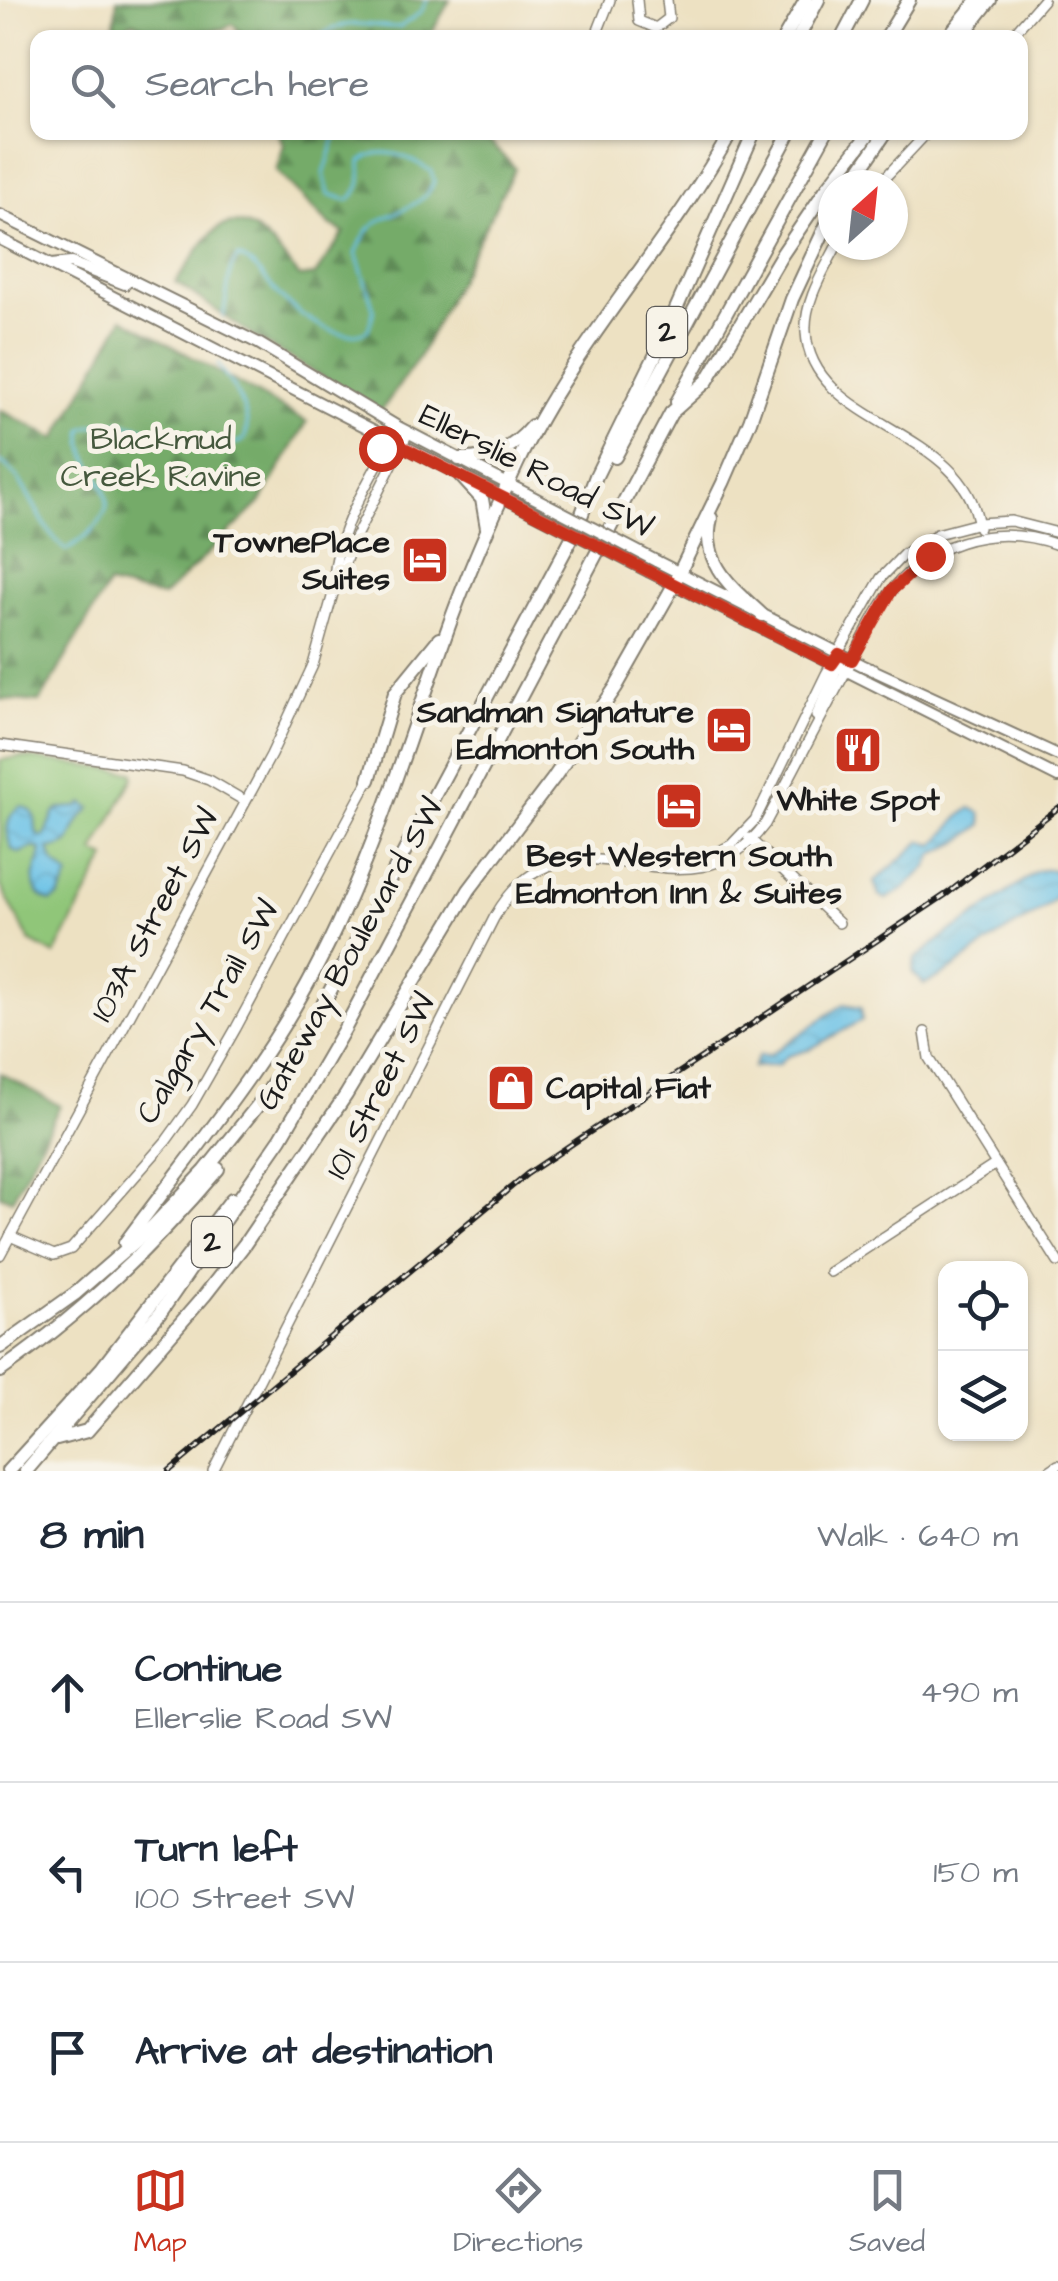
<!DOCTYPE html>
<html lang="en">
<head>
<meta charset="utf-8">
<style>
  body { margin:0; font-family:"Architects Daughter",sans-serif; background:#f6f6f7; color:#1f2937 }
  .controls { position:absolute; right:30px; bottom:30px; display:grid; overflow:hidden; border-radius:20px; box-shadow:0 2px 8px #0004 }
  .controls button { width:90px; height:90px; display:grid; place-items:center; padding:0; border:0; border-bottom:2px solid #e0e1e3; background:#fff; color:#1f2937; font:50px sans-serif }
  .compass { position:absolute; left:818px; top:170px; width:90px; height:90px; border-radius:50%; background:#fff; box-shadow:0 2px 8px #0004; rotate:27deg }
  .stop { position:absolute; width:30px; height:30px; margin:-22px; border:8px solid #c8321e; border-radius:50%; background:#fff }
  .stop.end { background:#c8321e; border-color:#fff; box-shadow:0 2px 10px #0008 }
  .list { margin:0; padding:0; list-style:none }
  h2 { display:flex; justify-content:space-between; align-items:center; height:130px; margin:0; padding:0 40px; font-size:42px }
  h2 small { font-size:32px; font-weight:400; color:#747a83 }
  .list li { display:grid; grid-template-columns:65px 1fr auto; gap:30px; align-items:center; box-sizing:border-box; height:180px; padding:0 40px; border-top:2px solid #e0e1e3 }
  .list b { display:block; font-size:38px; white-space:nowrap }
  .list p { margin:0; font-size:32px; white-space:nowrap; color:#747a83 }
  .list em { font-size:32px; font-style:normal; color:#747a83 }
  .icon { flex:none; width:55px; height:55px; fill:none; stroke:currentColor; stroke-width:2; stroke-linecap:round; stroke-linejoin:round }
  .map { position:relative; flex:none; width:1058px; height:1471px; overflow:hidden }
  .search { position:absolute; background:#fff; box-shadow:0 2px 8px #0004; left:30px; right:30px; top:30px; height:110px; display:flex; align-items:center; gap:25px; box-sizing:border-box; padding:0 35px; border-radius:20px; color:#747a83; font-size:38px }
  .sheet { height:670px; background:#fff }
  nav { display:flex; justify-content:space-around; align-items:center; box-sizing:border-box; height:140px; border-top:2px solid #e0e1e3; background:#fff; font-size:28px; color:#747a83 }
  nav a { display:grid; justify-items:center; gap:5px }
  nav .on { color:#c8321e }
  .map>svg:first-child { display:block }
</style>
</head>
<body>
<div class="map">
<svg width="1058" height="1471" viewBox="0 0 1058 1471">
  <defs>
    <pattern id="forest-firs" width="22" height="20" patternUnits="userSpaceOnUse" patternTransform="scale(2.5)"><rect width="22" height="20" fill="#74ab69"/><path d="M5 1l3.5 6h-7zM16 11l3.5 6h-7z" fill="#5e8a56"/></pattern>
    <pattern id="water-waves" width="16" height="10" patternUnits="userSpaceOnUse" patternTransform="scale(2.5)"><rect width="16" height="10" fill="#6ac2e7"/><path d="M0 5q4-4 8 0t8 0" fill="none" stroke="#5ba6c6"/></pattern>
  </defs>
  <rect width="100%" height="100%" fill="#f7f3e8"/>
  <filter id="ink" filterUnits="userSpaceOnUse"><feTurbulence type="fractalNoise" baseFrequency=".01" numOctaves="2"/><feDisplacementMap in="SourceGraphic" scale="20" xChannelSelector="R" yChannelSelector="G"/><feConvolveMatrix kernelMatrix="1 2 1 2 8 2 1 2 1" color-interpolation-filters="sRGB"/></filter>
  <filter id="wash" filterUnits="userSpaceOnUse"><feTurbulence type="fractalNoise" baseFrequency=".0048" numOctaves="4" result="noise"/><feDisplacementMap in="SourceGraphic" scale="40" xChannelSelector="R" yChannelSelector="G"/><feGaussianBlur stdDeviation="2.25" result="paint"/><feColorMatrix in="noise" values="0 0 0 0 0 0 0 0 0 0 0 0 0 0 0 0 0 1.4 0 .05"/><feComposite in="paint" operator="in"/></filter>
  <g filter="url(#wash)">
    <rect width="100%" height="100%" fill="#ede1c2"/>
    <g fill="url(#forest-firs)" stroke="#486442" stroke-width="2.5">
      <polygon points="117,0 450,0 429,37 244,37 233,24 224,29 157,35 134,22 129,23 121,37 113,37"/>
      <path d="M278,133H440L443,142H490L515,168L419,357L381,411L254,337L176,282C186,269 207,233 220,227C253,210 281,256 300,277L315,275L344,233L330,225L276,171L284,145Z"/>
      <polygon points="123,318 307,422 260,503 163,597 108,585 40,702 0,699 0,410 56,439"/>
      <polygon points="0,1073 60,1106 12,1200 0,1195"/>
    </g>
    <polygon fill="#90c679" stroke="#56714a" stroke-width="2.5" points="20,757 133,772 134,777 94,852 106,858 55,955 30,941 0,885 0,760"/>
    <g fill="url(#water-waves)" stroke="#436f82" stroke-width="2.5">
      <path d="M83,803L91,808C87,813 82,816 79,821C67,841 76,844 49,849L53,862L69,876L59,897L50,902C21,887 40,870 41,849L34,847L19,853L12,849C5,834 5,815 21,806C40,812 33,820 37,835L44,837C58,814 44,808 78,807Z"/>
      <path d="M971,808L981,813L982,825L958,843L934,854L927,867L904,889L886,899L879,895L874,882L922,841L934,845C950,833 951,820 971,808Z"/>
      <path d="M1051,869L1058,873V896C1042,912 1024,920 1005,932C978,948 955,972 924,984L913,973L915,959C931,949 945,932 961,926L1037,871Z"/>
      <polygon points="844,1004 861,1007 862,1020 808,1050 787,1056 778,1065 753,1067 759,1055 768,1056"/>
    </g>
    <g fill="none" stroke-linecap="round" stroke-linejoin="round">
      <g stroke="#6ac2e7" stroke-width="2.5">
        <path d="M319,38C343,15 374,28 400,27L421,12L427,0"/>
        <path d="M223,318L231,268L238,257C259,264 268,286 284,300C304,318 342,345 368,330L374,310L356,253C361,243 365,231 374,224C395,210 423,208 434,182L431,171C411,158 382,143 361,161C361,179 364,188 348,200L329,194L324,174L337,132"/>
        <path d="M0,462C29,479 37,526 66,550C151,497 76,479 83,429C143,406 193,464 244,440C255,414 232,386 218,364"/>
      </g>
    </g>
  </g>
  <g filter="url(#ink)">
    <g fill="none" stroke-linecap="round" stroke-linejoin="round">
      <g stroke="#847e6f" stroke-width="12">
        <g id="minor">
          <polyline points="637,0 639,21 656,28 669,18 667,0"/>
          <polyline points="595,38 610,0"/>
          <polyline points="1010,38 1043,0"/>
          <polyline points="878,185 928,132"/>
          <path d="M837,245C824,271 804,301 806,332C811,427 968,427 979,528"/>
          <path d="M334,580C336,527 374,474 398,427"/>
          <polyline points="816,716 840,662"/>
          <polyline points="0,745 183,771 209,780 245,801"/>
          <polyline points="749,838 839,923"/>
          <polyline points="693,865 731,845 755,820 826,674 881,578 904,554 937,534 979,523 1011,521 1058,533"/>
          <polyline points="925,1032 929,1058 1058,1262"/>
          <polyline points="10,1236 54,1255 71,1249 166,1141 192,1105 236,1028 369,780"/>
          <polyline points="0,1255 271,755 313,665 334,590 353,542 408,433"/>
          <polyline points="830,1272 996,1164"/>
          <path d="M213,1471L494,918C567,786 684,935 765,824C792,774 817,724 844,675C858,651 868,625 884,601C923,543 992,521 1058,545"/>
          <polyline points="1049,1471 1058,1465"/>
        </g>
      </g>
      <g stroke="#847e6f" stroke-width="14">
        <g id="major">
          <polyline points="0,215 258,343 398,427 527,494"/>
          <polyline points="0,239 521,506"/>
          <polyline points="51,265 71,263 125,284"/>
          <polyline points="656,561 862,665 1058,755"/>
          <polyline points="650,572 1058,777"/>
        </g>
      </g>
      <g stroke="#847e6f" stroke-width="16">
        <g id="highway">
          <polyline points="784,38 806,0"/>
          <polyline points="798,38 818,0"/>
          <polyline points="842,38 862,0"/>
          <polyline points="886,38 909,0"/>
          <polyline points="947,38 978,0"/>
          <polyline points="960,38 990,0"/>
          <polyline points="850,185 886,132"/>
          <polyline points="677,402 826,132"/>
          <polyline points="615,457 790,132"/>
          <path d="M459,459C490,460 512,450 532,426"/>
          <polyline points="460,475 482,499 487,528"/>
          <path d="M711,518C700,563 732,587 762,615"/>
          <polyline points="369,780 395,693 439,639"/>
          <path d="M125,1243C191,1153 263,1070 315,970C372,862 406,745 447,631C467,574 492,518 517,464C572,346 668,246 731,132"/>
          <polyline points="0,1347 76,1293 152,1227 205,1171 266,1095 321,1008 576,530 596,476 659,348 754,132"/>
          <path d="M0,1371C82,1314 154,1245 218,1169"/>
          <polyline points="57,1439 87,1431 205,1295 244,1245 346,1095 469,890 553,779 616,687 670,592 723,483 750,421 792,299 833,211"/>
          <polyline points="8,1471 102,1368 232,1199"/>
          <polyline points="26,1471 160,1313 281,1138 345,1028 671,413 707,381 781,256 825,191 870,132"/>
        </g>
      </g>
      <use href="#minor" stroke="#fff" stroke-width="9"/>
      <use href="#major" stroke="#fff" stroke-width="10"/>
      <use href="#highway" stroke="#fff" stroke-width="12"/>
      <g stroke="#1c1c1c" stroke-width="6">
        <polyline id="rail" points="169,1471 527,1174 948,893 1058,808"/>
      </g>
      <use href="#rail" stroke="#f7f3e8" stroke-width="2.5" stroke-dasharray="8" stroke-linecap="butt"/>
      <g stroke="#847e6f" stroke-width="14" stroke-linecap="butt">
        <g id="major-bridge">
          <polyline points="527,494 656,561"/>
          <polyline points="521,506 650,572"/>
        </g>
      </g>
      <use href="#major-bridge" stroke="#fff" stroke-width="10"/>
    </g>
  </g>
  <g fill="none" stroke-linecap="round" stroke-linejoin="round" filter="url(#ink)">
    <polyline stroke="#c8321e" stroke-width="12" points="381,448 380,461 391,441 832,664 839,654 852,660 892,590 930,556"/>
  </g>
  <defs>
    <g id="hotel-square" transform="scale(2.5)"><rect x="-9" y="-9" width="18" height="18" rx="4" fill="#c8321e" stroke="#f7f3e8"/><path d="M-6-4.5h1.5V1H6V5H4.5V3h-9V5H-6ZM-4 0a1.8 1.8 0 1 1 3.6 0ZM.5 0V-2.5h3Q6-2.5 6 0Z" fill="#fff"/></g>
    <g id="restaurant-square" transform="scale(2.5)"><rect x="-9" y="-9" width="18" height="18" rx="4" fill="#c8321e" stroke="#f7f3e8"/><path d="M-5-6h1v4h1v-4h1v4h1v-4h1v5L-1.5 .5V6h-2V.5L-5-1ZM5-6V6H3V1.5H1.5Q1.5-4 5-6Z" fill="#fff"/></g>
    <g id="shop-square" transform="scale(2.5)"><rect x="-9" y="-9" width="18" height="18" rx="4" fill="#c8321e" stroke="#f7f3e8"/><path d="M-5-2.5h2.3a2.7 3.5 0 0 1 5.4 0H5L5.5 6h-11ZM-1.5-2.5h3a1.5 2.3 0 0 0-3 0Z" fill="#fff"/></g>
  </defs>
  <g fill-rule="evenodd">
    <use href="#hotel-square" x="425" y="560"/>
    <use href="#hotel-square" x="729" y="730"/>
    <use href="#restaurant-square" x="858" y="750"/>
    <use href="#hotel-square" x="679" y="806"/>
    <use href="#shop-square" x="511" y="1088"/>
  </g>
  <g text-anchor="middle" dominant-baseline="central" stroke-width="10" stroke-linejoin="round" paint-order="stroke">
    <g fill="#f7f3e8" stroke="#5e5c59" stroke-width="2.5">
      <rect x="647" y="307" width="40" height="50" rx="8"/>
      <rect x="192" y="1217" width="40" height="50" rx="8"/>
    </g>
    <g font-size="30" font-weight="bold" fill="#1c1c1c">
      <text x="667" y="332">2</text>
      <text x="212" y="1242">2</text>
    </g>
    <g font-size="32" fill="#45583d" stroke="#f7f3e8">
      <text x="161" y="439">Blackmud<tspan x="161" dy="37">Creek Ravine</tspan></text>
    </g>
    <g font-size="32" fill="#1c1c1c" stroke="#f7f3e8">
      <text transform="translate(536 471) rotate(27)">Ellerslie Road SW</text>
      <text transform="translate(155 915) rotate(-62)">103A Street SW</text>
      <text transform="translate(350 954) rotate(-61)">Gateway Boulevard SW</text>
      <text transform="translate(208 1012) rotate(-60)">Calgary Trail SW</text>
      <text transform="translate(381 1086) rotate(-63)">101 Street SW</text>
    </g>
    <g font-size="32" font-weight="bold" fill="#1c1c1c" stroke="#f7f3e8" text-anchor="end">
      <text x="390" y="542">TownePlace<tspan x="390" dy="37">Suites</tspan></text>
      <text x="694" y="712">Sandman Signature<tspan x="694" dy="37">Edmonton South</tspan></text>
      <text x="858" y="800" text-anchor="middle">White Spot</text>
      <text x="679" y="856" text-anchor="middle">Best Western South<tspan x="679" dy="37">Edmonton Inn &amp; Suites</tspan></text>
      <text x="546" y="1088" text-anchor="start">Capital Fiat</text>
    </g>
  </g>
</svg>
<div class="controls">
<button><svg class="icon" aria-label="locate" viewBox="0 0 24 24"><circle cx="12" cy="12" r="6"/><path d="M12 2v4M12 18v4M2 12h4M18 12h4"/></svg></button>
<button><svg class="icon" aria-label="layers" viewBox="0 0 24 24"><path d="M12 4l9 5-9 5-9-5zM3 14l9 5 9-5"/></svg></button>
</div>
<svg class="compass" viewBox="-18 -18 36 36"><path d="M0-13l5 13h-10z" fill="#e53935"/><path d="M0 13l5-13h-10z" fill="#747a83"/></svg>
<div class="stop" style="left:381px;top:448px"></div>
<div class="stop end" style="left:930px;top:556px"></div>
<div class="search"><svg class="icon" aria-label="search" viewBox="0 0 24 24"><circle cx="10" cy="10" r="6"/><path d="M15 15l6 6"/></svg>Search here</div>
</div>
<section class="sheet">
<h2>8 min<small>Walk · 640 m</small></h2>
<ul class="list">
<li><svg class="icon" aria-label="ahead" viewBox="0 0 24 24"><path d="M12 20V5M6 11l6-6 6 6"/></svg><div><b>Continue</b><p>Ellerslie Road SW</p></div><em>490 m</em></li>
<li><svg class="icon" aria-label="left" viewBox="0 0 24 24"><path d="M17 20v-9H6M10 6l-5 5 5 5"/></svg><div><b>Turn left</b><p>100 Street SW</p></div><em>150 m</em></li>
<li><svg class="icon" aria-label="arrive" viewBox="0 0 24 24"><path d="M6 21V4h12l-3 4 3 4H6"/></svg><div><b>Arrive at destination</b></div></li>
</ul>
</section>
<nav>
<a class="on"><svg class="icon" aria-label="map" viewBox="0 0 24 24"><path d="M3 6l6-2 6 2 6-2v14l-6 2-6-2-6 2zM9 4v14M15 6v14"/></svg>Map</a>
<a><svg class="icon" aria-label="directions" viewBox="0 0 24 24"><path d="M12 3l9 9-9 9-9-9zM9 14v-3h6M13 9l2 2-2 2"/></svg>Directions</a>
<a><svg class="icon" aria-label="saved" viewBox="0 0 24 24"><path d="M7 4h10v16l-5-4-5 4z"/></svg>Saved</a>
</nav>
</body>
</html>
